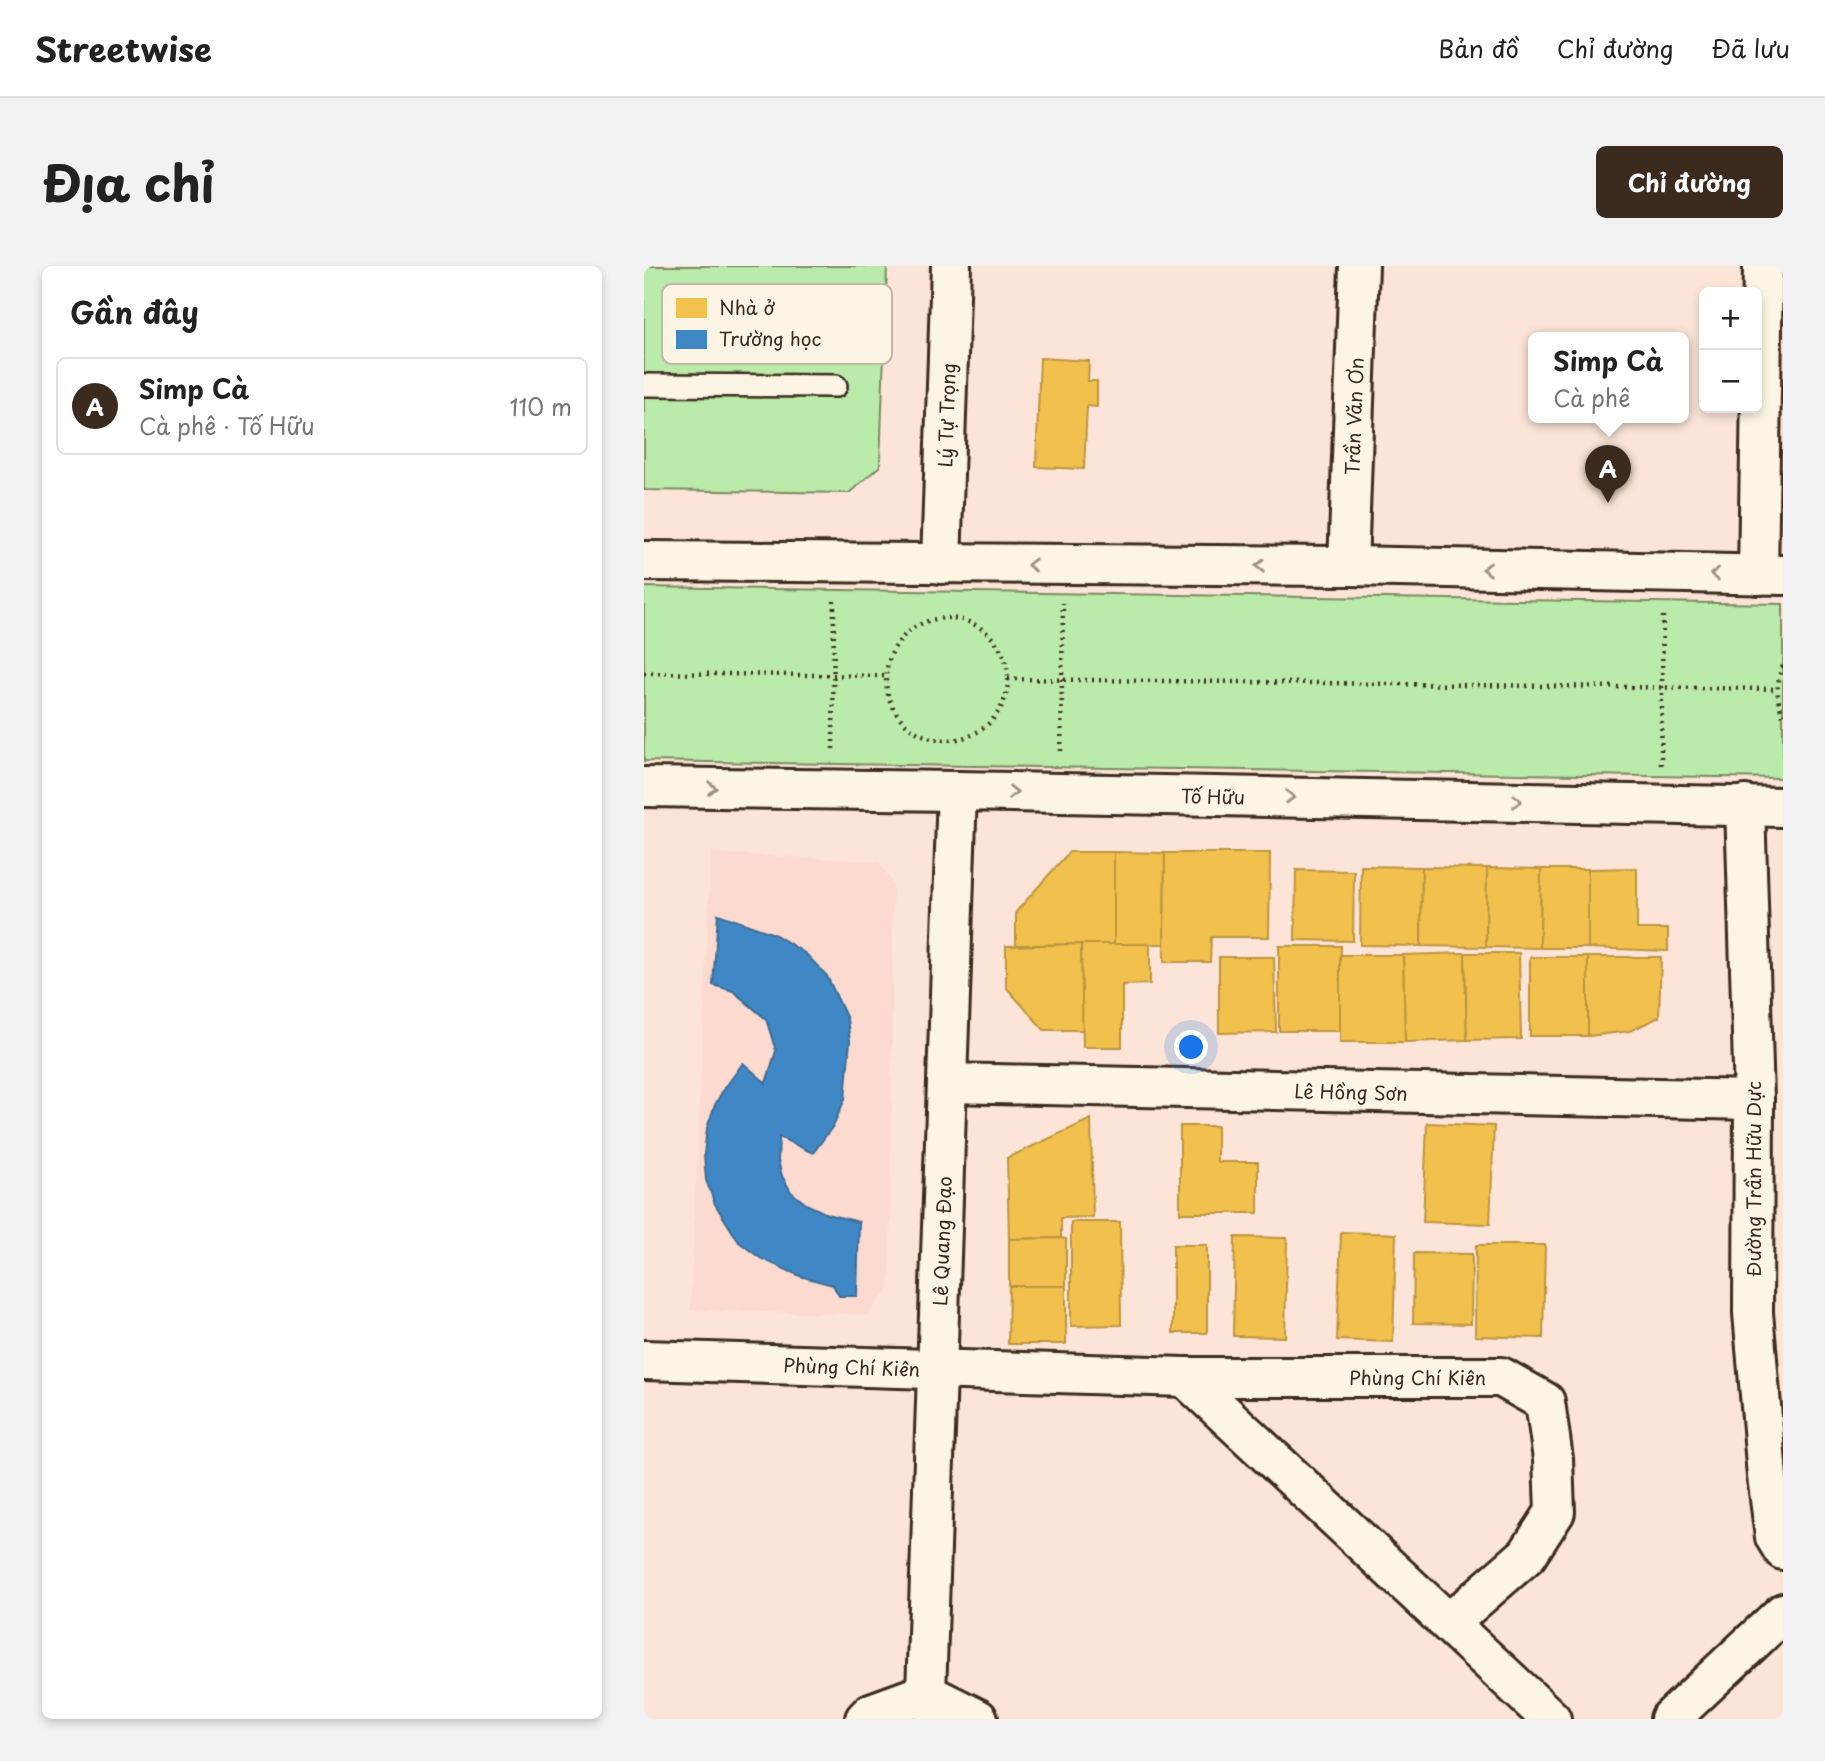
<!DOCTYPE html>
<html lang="vi">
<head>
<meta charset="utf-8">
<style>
  body { margin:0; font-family:"Playpen Sans",sans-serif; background:#f2f2f2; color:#222 }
  .controls { position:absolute; right:21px; top:21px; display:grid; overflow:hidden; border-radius:10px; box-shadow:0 4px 10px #0003 }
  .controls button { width:63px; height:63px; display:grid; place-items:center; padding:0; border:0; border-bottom:2px solid #e0e0e0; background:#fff; color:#222; font:35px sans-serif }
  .you { position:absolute; left:548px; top:782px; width:24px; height:24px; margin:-18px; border:5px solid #fff; border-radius:50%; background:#1a73e8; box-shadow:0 0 0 10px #1a73e833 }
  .badge { display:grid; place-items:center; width:46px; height:46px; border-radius:50%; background:#3b2a1e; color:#fff; font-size:23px; font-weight:700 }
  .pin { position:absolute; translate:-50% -58px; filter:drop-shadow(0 2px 4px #0008) }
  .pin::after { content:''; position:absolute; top:37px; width:24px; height:21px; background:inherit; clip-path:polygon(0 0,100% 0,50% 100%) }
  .popup { position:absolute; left:884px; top:66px; width:161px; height:91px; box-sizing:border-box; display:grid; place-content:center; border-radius:10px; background:#fff; filter:drop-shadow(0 2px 5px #0005); font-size:23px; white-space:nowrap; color:#767676 }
  .popup b { font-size:26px; color:#222 }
  .popup::after { content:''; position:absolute; left:50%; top:100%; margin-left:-14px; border:14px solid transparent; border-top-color:#fff }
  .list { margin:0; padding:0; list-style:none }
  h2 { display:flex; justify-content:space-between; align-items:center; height:91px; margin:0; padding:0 28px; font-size:30px }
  h2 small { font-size:23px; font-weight:400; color:#767676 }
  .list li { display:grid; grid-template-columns:46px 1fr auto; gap:21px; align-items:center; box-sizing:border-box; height:98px; margin:0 14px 14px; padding:0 14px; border:2px solid #e0e0e0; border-radius:10px }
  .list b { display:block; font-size:26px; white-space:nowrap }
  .list p { margin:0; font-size:23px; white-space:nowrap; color:#767676 }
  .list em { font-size:23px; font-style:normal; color:#767676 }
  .map { position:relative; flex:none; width:1139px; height:1453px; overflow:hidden; border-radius:10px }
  header { display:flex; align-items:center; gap:42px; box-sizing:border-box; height:98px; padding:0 35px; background:#fff; border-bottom:2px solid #e0e0e0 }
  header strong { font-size:33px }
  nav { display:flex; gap:38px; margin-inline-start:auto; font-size:24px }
  .intro { display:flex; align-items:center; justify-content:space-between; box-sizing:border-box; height:168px; padding:0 42px }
  h1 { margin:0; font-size:49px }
  .button { padding:18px 32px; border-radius:10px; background:#3b2a1e; color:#fff; font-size:24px; font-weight:700 }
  main { display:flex; gap:42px; padding:0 42px }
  aside { flex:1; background:#fff; border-radius:10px; box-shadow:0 4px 10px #0003 }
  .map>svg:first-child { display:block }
</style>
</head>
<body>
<header>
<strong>Streetwise</strong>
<nav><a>Bản đồ</a><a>Chỉ đường</a><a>Đã lưu</a></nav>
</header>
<div class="intro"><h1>Địa chỉ</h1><a class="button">Chỉ đường</a></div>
<main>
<aside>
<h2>Gần đây<small></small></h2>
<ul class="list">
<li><span class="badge">A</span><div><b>Simp Cà</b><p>Cà phê · Tố Hữu</p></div><em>110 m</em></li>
</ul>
</aside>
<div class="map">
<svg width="1139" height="1453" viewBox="0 0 1139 1453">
  <rect width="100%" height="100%" fill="#fce5d8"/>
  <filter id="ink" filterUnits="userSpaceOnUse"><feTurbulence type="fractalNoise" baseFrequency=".0143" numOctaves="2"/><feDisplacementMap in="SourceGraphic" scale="14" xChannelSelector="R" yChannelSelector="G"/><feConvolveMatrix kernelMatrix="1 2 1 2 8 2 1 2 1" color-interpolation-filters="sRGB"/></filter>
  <g filter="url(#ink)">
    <polygon fill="#fcdacf" points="67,587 235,595 249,618 246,1022 223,1049 46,1044"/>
    <g fill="#baebaa" stroke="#7a8a64" stroke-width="2">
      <polygon points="0,0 243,0 236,200 205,227 0,224"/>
      <polygon points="0,321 1139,338 1139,512 0,495"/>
    </g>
    <g fill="#f2c14e" stroke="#bb9440" stroke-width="2">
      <polygon points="396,92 445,95 444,115 453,115 453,141 443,140 440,203 392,201"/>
      <polygon points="425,586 470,586 470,678 372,679 372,646"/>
      <polygon points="470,586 521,587 520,678 470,678"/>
      <polygon points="521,587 626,587 625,671 567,671 566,696 520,696"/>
      <polygon points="717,600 778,601 777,680 716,679"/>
      <polygon points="778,601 843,602 842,681 777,680"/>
      <polygon points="843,602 897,603 896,682 842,681"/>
      <polygon points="993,602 993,663 1024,663 1024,685 944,682 944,603"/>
      <polygon points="897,603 944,603 944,682 896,682"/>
      <polygon points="652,604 710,605 709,675 651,674"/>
      <polygon points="437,678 439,764 400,764 362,721 362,680"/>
      <polygon points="437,678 506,678 506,718 478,719 478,781 439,781"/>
      <polygon points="635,680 697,680 696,765 635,765"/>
      <polygon points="821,687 823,774 761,776 759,689"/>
      <polygon points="821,687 875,687 877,773 823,774"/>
      <polygon points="696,689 759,689 761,776 696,776"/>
      <polygon points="575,691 630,691 632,766 575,767"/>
      <rect x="886" y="691" width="58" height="79"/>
      <polygon points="944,691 1017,691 1015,751 986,765 944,770"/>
      <polygon points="447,853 449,951 417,952 417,972 365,973 363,892"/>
      <polygon points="783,857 850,860 846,958 779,956"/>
      <polygon points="536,860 573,860 573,896 614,896 614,947 536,947"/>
      <polygon points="427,956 476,956 477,1059 427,1060"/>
      <polygon points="697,966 752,968 749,1076 693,1074"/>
      <polygon points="591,971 643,972 641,1071 589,1070"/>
      <polygon points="417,972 422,973 422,1020 365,1020 365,973"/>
      <rect x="529" y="979" width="34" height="88"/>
      <polygon points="832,979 901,979 899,1072 831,1070"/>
      <polygon points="770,987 828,988 827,1058 769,1057"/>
      <polygon points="365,1020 422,1020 422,1078 364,1078"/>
    </g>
    <polygon fill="#3f88c5" stroke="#3e6c93" stroke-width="2" points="74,648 130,668 162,688 183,710 203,753 206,775 201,833 189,860 169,887 135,871 134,895 138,910 147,926 162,938 183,948 215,956 213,1030 195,1030 189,1019 156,1010 116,992 95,976 71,938 62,914 60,888 63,862 71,839 78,826 99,797 122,817 132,785 122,753 89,725 69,719"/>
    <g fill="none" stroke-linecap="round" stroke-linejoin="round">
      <g stroke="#3b2a1e" stroke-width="26">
        <polyline id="lane" points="0,119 192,120"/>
      </g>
      <g stroke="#3b2a1e" stroke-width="44">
        <g id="street">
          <path id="s1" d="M297,298L307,0"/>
          <path id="s2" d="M704,300L715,0"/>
          <polyline points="1114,309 1119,0"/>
          <polyline points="1101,539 1110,834 1109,1047 1123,1210 1131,1271 1139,1284"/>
          <path id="s3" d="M303,817L1110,834"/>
          <path id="s4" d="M0,1094L541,1111H857L901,1136L909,1193L911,1246L883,1289L805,1357"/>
          <polyline points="541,1111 907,1453"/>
          <polyline points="282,1427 334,1453"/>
          <polyline points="221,1453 227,1447 282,1427"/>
          <path id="s5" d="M292,1453L282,1427L313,525"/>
          <polyline points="1026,1453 1139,1347"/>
        </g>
      </g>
      <g stroke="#3b2a1e" stroke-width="44">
        <g id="secondary">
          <polyline points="0,295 704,300 1139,309"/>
          <path id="s6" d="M0,521L313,525L1139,541"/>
        </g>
      </g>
      <g stroke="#3b2a1e" stroke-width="4.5" stroke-dasharray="2 5" stroke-linecap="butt">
        <circle cx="303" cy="413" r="61"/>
        <path d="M1139,400C1132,415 1132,434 1139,449"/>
        <polyline points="0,407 242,410"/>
        <polyline points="364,413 1133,423"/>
        <polyline points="189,483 190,335"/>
        <polyline points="417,485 419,337"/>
        <polyline points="1017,499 1019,347"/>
      </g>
      <use href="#lane" stroke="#fcf5e5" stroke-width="21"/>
      <use href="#street" stroke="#fcf5e5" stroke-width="38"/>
      <use href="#secondary" stroke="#fcf5e5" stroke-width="38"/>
    </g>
    <defs><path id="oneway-chevron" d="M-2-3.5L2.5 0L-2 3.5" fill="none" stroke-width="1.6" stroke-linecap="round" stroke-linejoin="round" transform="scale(1.75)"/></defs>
    <g stroke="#9c9082">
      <use href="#oneway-chevron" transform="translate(388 299) rotate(-180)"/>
      <use href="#oneway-chevron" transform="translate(616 300) rotate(-180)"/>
      <use href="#oneway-chevron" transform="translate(843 303) rotate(-179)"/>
      <use href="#oneway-chevron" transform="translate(1071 308) rotate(-179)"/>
      <use href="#oneway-chevron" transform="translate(68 522) rotate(1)"/>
      <use href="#oneway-chevron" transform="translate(369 526) rotate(1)"/>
      <use href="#oneway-chevron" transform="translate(646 531) rotate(1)"/>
      <use href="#oneway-chevron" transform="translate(873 535) rotate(1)"/>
    </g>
  </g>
  <g text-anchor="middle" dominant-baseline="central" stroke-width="7" stroke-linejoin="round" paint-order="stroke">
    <g font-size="19" fill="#3b2a1e" stroke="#fcf5e5">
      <text stroke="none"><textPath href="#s1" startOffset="149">Lý Tự Trọng</textPath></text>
      <text stroke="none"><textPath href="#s2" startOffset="150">Trần Văn Ơn</textPath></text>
      <text stroke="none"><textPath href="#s6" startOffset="569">Tố Hữu</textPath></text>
      <text stroke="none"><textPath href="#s3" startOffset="404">Lê Hồng Sơn</textPath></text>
      <text transform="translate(1109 913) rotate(-90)">Đường Trần Hữu Dực</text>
      <text stroke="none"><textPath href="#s5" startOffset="480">Lê Quang Đạo</textPath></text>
      <text stroke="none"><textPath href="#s4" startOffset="208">Phùng Chí Kiên</textPath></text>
      <text stroke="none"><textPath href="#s4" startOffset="774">Phùng Chí Kiên</textPath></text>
    </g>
  </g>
  <rect x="18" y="18" width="230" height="80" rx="10" fill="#fcf5e5" stroke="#c2b8a9" stroke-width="2"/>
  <rect x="32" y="32" width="31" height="20" fill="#f2c14e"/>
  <rect x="32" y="64" width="31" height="19" fill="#3f88c5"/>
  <g font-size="19" fill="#3b2a1e">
    <text x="75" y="49">Nhà ở</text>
    <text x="75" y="80">Trường học</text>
  </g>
</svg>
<div class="controls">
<button>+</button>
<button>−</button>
</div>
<div class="you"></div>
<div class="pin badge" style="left:964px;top:237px">A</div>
<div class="popup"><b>Simp Cà</b>Cà phê</div>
</div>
</main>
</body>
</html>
